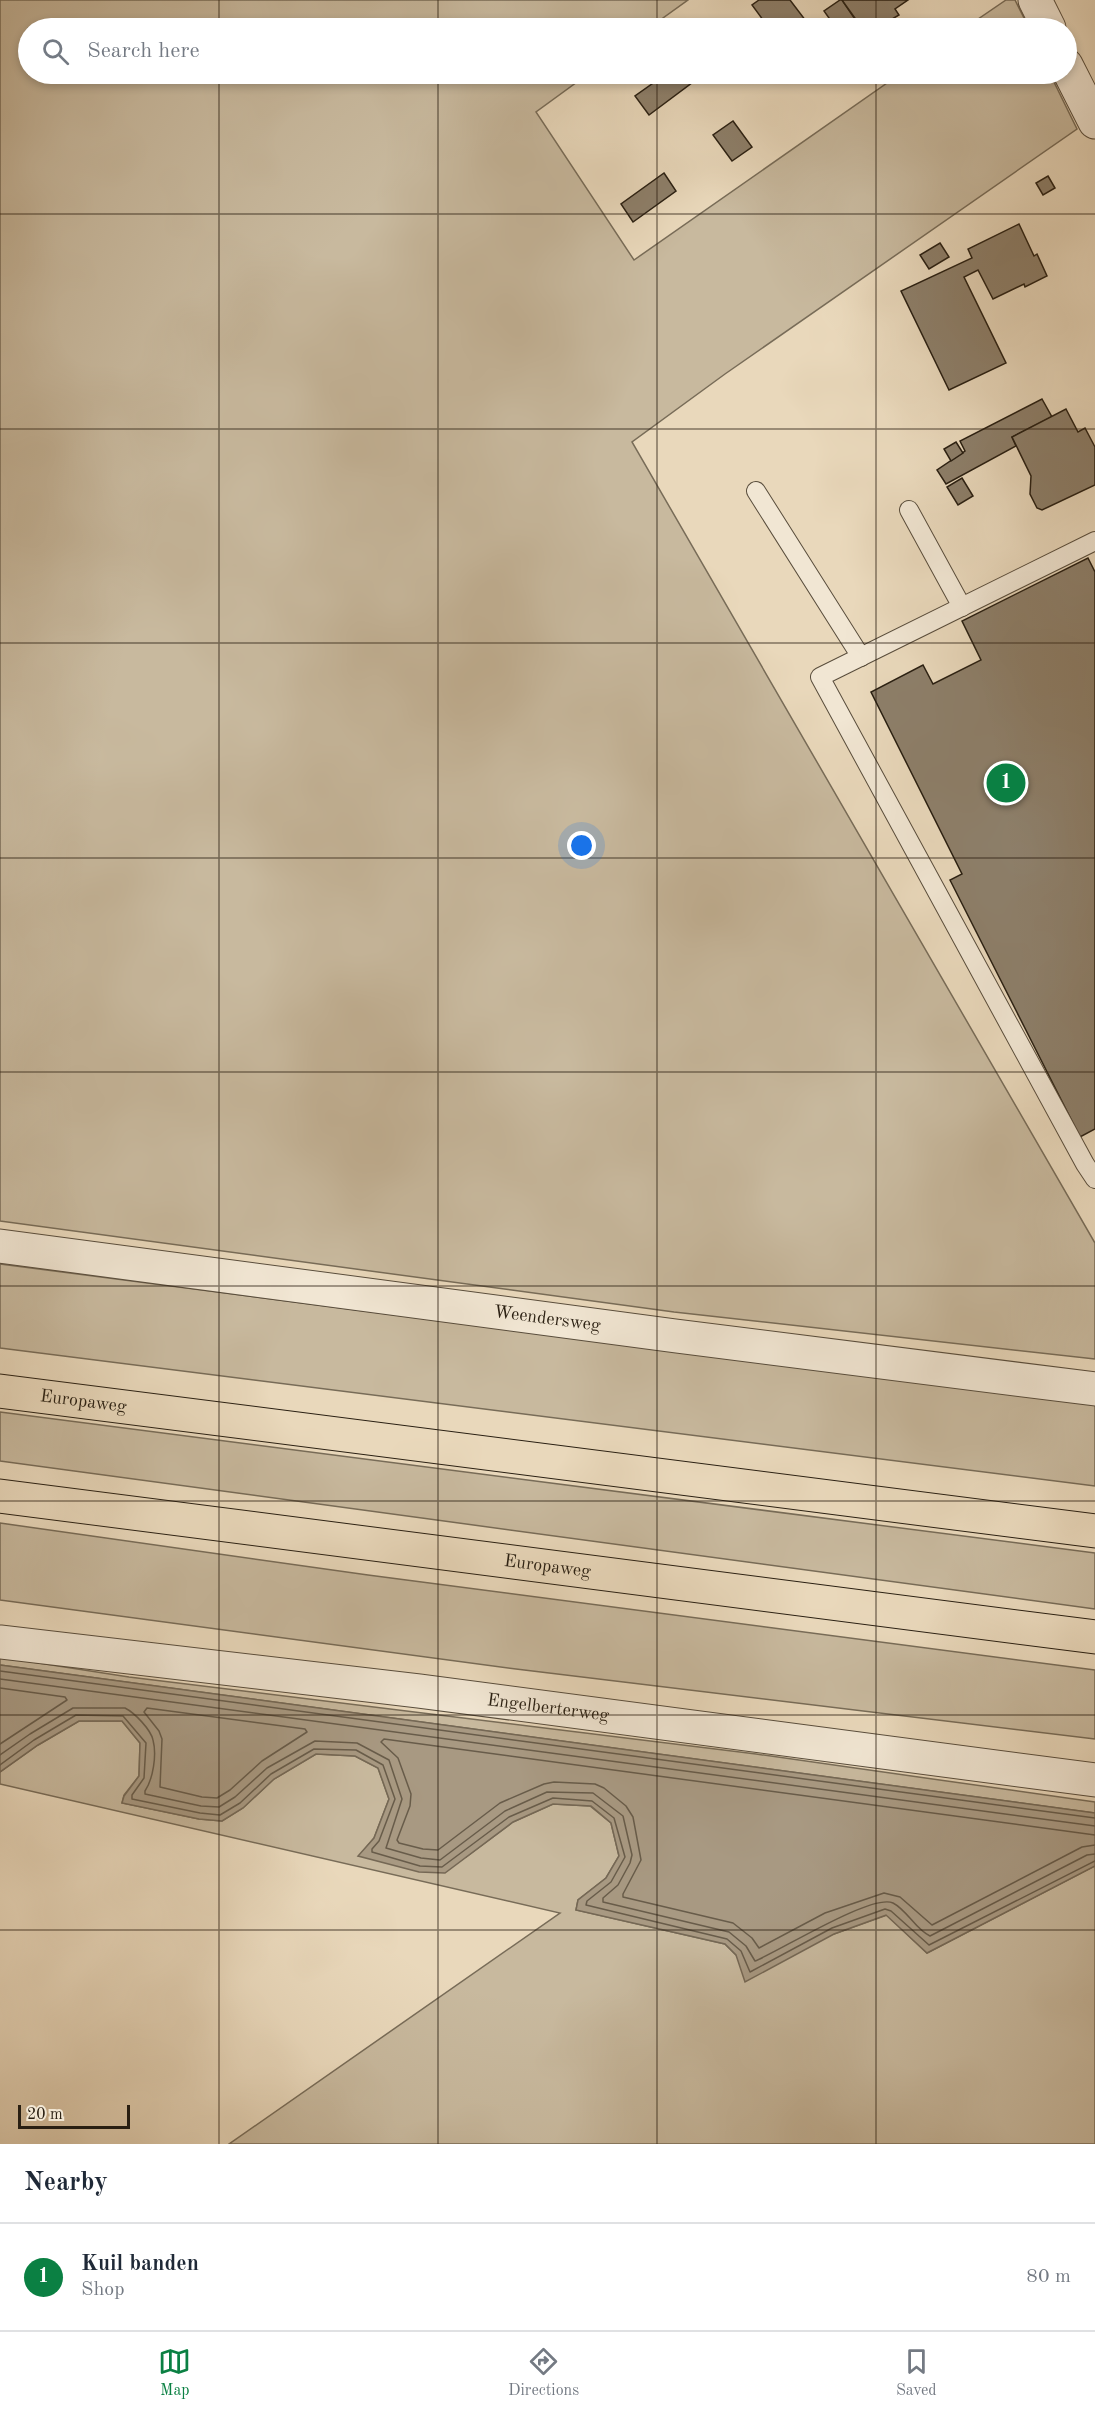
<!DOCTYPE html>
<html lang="en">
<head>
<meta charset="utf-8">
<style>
  body { margin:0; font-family:"Old Standard TT",serif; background:#f6f6f7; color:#1f2937 }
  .scale { position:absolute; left:18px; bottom:15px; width:112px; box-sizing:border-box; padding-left:6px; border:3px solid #291f12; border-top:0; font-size:16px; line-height:21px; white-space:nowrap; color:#291f12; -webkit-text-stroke:4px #f1e6d3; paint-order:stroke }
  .you { position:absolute; left:582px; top:846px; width:21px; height:21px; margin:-15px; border:4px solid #fff; border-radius:50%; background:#1a73e8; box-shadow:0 0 0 9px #1a73e833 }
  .badge { display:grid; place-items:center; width:39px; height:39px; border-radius:50%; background:#0b8043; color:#fff; font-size:20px; font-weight:700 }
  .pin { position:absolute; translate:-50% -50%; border:3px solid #fff; box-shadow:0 2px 6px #0006 }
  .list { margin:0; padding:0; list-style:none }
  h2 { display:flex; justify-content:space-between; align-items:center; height:78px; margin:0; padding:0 24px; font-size:26px }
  h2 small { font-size:20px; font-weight:400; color:#747a83 }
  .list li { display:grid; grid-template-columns:39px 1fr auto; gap:18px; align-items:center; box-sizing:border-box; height:108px; padding:0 24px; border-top:2px solid #e0e1e3 }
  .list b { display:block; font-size:22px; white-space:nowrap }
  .list p { margin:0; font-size:20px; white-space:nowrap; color:#747a83 }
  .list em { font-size:20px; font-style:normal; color:#747a83 }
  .icon { flex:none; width:33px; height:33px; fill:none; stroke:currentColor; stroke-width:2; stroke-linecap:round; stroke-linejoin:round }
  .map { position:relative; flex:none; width:1095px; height:2144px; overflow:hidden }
  .search { position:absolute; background:#fff; box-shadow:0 3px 9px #0003; left:18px; right:18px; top:18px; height:66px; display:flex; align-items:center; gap:15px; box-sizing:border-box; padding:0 21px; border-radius:33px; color:#747a83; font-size:22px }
  .sheet { height:186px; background:#fff }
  nav { display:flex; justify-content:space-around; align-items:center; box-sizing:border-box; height:84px; border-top:2px solid #e0e1e3; background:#fff; font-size:16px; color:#747a83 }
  nav a { display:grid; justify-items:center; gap:3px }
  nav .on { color:#0b8043 }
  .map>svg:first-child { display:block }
</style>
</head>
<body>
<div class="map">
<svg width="1095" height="2144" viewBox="0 0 1095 2144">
  <rect width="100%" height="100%" fill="#e9d8bb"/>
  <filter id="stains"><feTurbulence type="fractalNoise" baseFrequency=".00333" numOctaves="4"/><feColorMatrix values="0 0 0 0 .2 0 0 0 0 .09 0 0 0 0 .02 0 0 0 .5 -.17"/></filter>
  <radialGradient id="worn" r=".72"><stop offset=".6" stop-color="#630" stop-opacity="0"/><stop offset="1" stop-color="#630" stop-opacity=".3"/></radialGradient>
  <g fill="#c8b99e" stroke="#786c58" stroke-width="1.5">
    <polygon points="0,0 688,0 649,28 28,28 28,74 588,74 536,112 634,260 900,74 1050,74 1077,129 725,374 632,442 1095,1243 1095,1359 674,1312 0,1221"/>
    <polygon points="1006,0 1015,0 1029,28 965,28"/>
    <polygon points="0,1264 722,1357 1095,1399 1095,1486 0,1348"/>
    <polygon points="0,1412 1095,1553 1095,1609 0,1461"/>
    <polygon points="0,1523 368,1575 1095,1670 1095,1739 516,1669 0,1600"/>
    <polygon points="0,1657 129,1677 756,1754 1095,1802 1095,1813 0,1665"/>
    <polygon points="79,1721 122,1721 140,1743 139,1776 124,1795 122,1803 199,1819 222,1821 243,1808 274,1779 316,1754 355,1756 378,1768 389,1799 374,1838 359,1856 466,1857 513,1822 553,1804 590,1806 611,1823 619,1856 606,1878 578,1900 576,1910 725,1944 736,1955 834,1934 887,1915 927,1953 1095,1866 1095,2144 229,2144 560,1913 0,1784 0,1772 38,1745"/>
  </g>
  <polygon fill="#a89982" stroke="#756855" stroke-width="1.5" points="0,1665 1095,1813 1095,1866 927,1953 886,1915 834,1934 745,1982 736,1955 725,1944 576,1910 578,1900 606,1878 619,1856 611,1823 591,1806 553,1804 513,1822 445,1873 419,1872 358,1856 374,1838 389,1799 378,1768 355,1756 316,1754 274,1779 243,1808 222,1821 199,1819 122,1803 124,1796 139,1776 140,1743 122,1721 79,1721 38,1745 0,1772"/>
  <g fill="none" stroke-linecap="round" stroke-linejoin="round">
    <g stroke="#685c4a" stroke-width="1.5">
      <polyline points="0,1671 1095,1818"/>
      <polyline points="0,1679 1095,1826"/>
      <polyline points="0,1688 65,1697 67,1700 0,1744"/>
      <polygon points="147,1708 305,1729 307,1732 262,1761 230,1790 217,1798 202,1797 160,1787 162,1739 159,1731 144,1712"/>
      <path d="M0,1755L30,1734L73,1708H125C135,1713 151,1730 153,1740C157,1755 153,1779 145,1791V1794L201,1806L219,1807L235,1797L267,1768L315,1741L357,1743L389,1760L402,1799L386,1848L421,1858L440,1860L505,1811L547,1792L593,1793L623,1816L632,1855L630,1863L618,1885L603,1898V1902L729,1932L746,1946L755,1961C778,1952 872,1893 893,1903C907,1910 916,1930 930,1936L1087,1855L1095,1854"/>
      <polyline points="0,1765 34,1740 76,1715 123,1716 146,1743 144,1778 132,1795 132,1799 200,1813 220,1815 240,1803 271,1774 314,1749 356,1750 383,1765 395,1799 379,1841 372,1849 372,1852 420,1866 442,1867 509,1817 553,1798 592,1801 614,1818 625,1857 611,1882 587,1901 586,1905 727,1939 741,1951 750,1972 832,1928 885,1909 891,1911 929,1945 1095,1861"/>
      <polyline points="1095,1835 384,1739 381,1742 398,1758 411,1794 410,1806 397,1840 399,1843 423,1849 438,1850 500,1803 544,1784 554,1782 595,1784 604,1788 626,1806 633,1817 641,1860 623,1894 623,1897 733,1923 752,1938 759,1948 825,1913 884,1893 900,1897 932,1925 1082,1847 1095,1845"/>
    </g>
  </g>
  <g fill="#8d7f6a" stroke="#291f12" stroke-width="1.5">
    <polygon points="759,0 790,0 806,21 796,28 769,28 752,5"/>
    <polygon points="840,0 842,0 861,28 836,28 824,11"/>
    <polygon points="842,0 908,0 895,9 899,15 877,28 862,28"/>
    <polygon points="666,74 693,74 697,79 649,115 635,96"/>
    <polygon points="733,121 752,147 732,161 713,135"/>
    <polygon points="664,173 676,191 633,222 621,204"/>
    <polygon points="1048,176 1055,188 1043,195 1036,183"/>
    <polygon points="1019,224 1034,256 1037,254 1047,276 1025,287 1024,284 993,299 978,270 964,277 1006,363 949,390 901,291 972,258 968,249"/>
    <polygon points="940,243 949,257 929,269 920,255"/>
    <polygon points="1042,399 1052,417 1012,437 1016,446 946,484 937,470 965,451 960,441"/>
    <polygon points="1066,409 1078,432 1085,428 1095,447 1095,485 1042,510 1037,508 1030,494 1031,476 1012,437"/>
    <polygon points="956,442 963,453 951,461 944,449"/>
    <polygon points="962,478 973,496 958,505 947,487"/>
    <polygon points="1088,558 1095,572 1095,1129 1080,1137 951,882 950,880 962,874 871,692 923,665 933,684 981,660 962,621"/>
  </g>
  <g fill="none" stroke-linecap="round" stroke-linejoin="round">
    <g stroke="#594d3c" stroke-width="20">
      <g id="service">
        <polyline points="756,491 861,657"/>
        <polyline points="909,510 962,607"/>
        <polyline points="1095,541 820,677 1085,1164 1095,1179"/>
      </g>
    </g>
    <g stroke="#594d3c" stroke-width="35">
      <g id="minor">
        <path id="s1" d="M0,1246L676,1336L1095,1389"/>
        <path id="s2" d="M0,1642L419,1691L1095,1780"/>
      </g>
    </g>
    <g stroke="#594d3c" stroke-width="35">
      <g id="tertiary">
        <polyline points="1035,0 1049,28"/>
        <polyline points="1066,65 1095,122"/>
      </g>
    </g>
    <g stroke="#291f12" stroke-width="35">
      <g id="motorway">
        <path id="s3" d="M0,1391L1095,1531"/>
        <path id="s4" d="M0,1496L1095,1637"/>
      </g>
    </g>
    <use href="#service" stroke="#f1e6d3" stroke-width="18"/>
    <use href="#minor" stroke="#f1e6d3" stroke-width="33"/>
    <use href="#tertiary" stroke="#f1e6d3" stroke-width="33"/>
    <use href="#motorway" stroke="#e9d8bb" stroke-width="33"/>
  </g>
  <path fill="none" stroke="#291f12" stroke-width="1.5" stroke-opacity="0.55" d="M219,0V28M438,0V28M657,0V28M876,0V28M219,74V2144M438,74V2144M657,74V2144M876,74V2144M0,214H1095M0,429H1095M0,643H1095M0,858H1095M0,1072H1095M0,1286H1095M0,1501H1095M0,1715H1095M0,1930H1095"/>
  <g text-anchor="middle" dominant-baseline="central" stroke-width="5" stroke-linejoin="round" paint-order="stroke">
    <g font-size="18" fill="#291f12" stroke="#f1e6d3">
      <text stroke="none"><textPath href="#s1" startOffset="552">Weendersweg</textPath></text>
      <text stroke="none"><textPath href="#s3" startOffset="84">Europaweg</textPath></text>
      <text stroke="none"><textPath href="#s4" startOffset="552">Europaweg</textPath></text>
      <text stroke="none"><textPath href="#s2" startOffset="552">Engelberterweg</textPath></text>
    </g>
  </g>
  <rect width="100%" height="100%" filter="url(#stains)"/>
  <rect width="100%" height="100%" fill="url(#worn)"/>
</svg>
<div class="scale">20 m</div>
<div class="you"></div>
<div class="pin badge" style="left:1006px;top:783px">1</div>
<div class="search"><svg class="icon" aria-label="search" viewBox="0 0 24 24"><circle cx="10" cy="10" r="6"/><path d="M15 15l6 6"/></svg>Search here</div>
</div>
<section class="sheet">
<h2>Nearby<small></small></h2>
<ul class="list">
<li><span class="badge">1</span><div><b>Kuil banden</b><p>Shop</p></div><em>80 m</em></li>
</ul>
</section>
<nav>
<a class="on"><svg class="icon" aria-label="map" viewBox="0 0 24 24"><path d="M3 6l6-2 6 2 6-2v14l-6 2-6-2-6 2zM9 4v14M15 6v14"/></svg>Map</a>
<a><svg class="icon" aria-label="directions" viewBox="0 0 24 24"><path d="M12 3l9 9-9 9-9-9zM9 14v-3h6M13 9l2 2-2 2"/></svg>Directions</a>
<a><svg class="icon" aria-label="saved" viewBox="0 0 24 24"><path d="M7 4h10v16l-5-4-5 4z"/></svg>Saved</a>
</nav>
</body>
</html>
